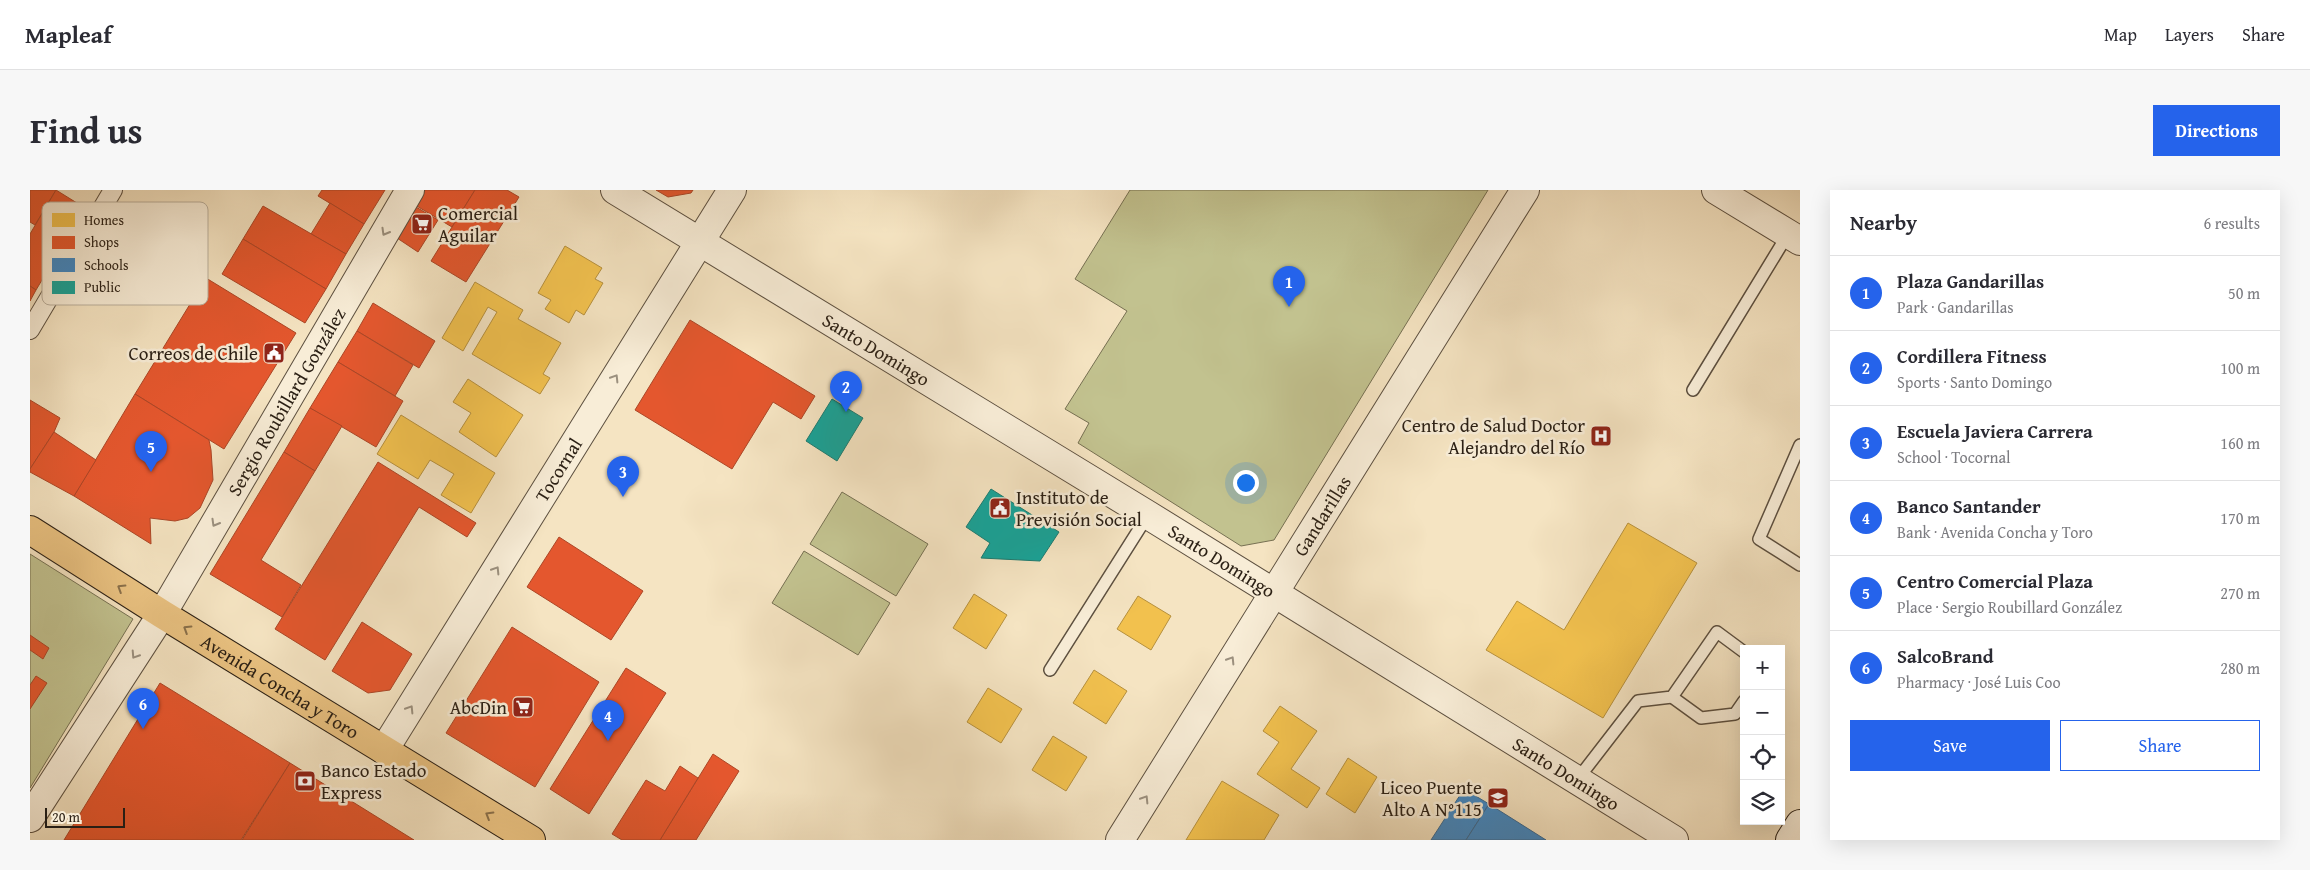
<!DOCTYPE html>
<html lang="en">
<head>
<meta charset="utf-8">
<style>
  body { margin:0; font-family:"Gentium Book Plus",serif; background:#f7f7f7; color:#2b2b33 }
  .controls { position:absolute; right:15px; bottom:15px; display:grid; overflow:hidden; border-radius:0px; box-shadow:0 5px 20px #0002 }
  .controls button { width:45px; height:45px; display:grid; place-items:center; padding:0; border:0; border-bottom:1px solid #e1e1e2; background:#fff; color:#2b2b33; font:25px sans-serif }
  .scale { position:absolute; left:15px; bottom:12px; width:80px; box-sizing:border-box; padding-left:5px; border:2px solid #2a1f14; border-top:0; font-size:14px; line-height:18px; white-space:nowrap; color:#2a1f14; -webkit-text-stroke:4px #f8edd7; paint-order:stroke }
  .you { position:absolute; left:1215px; top:292px; width:18px; height:18px; margin:-12px; border:4px solid #fff; border-radius:50%; background:#1a73e8; box-shadow:0 0 0 8px #1a73e833 }
  .badge { display:grid; place-items:center; width:32px; height:32px; border-radius:50%; background:#2563eb; color:#fff; font-size:16px; font-weight:700 }
  .pin { position:absolute; translate:-50% -41px; filter:drop-shadow(0 1px 2px #0008) }
  .pin::after { content:''; position:absolute; top:26px; width:18px; height:15px; background:inherit; clip-path:polygon(0 0,100% 0,50% 100%) }
  .list { margin:0; padding:0; list-style:none }
  h2 { display:flex; justify-content:space-between; align-items:center; height:65px; margin:0; padding:0 20px; font-size:21px }
  h2 small { font-size:16px; font-weight:400; color:#7c7c81 }
  .list li { display:grid; grid-template-columns:32px 1fr auto; gap:15px; align-items:center; box-sizing:border-box; height:75px; padding:0 20px; border-top:1px solid #e1e1e2 }
  .list b { display:block; font-size:19px; white-space:nowrap }
  .list p { margin:0; font-size:16px; white-space:nowrap; color:#7c7c81 }
  .list em { font-size:16px; font-style:normal; color:#7c7c81 }
  .actions { display:flex; gap:10px; padding:15px 20px }
  .actions a { flex:1; padding:11px 0; border:1px solid #2563eb; border-radius:0px; text-align:center; font-size:18px; color:#2563eb }
  .actions .main { background:#2563eb; color:#fff }
  .icon { flex:none; width:28px; height:28px; fill:none; stroke:currentColor; stroke-width:2; stroke-linecap:round; stroke-linejoin:round }
  .map { position:relative; flex:none; width:1770px; height:650px; overflow:hidden; border-radius:0px }
  header { display:flex; align-items:center; gap:30px; box-sizing:border-box; height:70px; padding:0 25px; background:#fff; border-bottom:1px solid #e1e1e2 }
  header strong { font-size:24px }
  nav { display:flex; gap:28px; margin-inline-start:auto; font-size:18px }
  .intro { display:flex; align-items:center; justify-content:space-between; box-sizing:border-box; height:120px; padding:0 30px }
  h1 { margin:0; font-size:35px }
  .button { padding:12px 22px; border-radius:0px; background:#2563eb; color:#fff; font-size:18px; font-weight:700 }
  main { display:flex; gap:30px; padding:0 30px }
  aside { flex:1; background:#fff; border-radius:0px; box-shadow:0 5px 20px #0002 }
  .map>svg:first-child { display:block }
</style>
</head>
<body>
<header>
<strong>Mapleaf</strong>
<nav><a>Map</a><a>Layers</a><a>Share</a></nav>
</header>
<div class="intro"><h1>Find us</h1><a class="button">Directions</a></div>
<main>
<div class="map">
<svg width="1770" height="650" viewBox="0 0 1770 650">
  <rect width="100%" height="100%" fill="#f5e4c2"/>
  <filter id="stains"><feTurbulence type="fractalNoise" baseFrequency=".004" numOctaves="4"/><feColorMatrix values="0 0 0 0 .2 0 0 0 0 .09 0 0 0 0 .02 0 0 0 .5 -.17"/></filter>
  <radialGradient id="worn" r=".72"><stop offset=".6" stop-color="#630" stop-opacity="0"/><stop offset="1" stop-color="#630" stop-opacity=".3"/></radialGradient>
  <g fill="#c2c28f" stroke="#767052">
    <polygon points="1100,0 1458,0 1244,350 1211,356 1048,253 1059,233 1035,219 1097,121 1045,89"/>
    <polygon points="812,302 898,354 866,406 780,354"/>
    <polygon points="774,361 860,413 828,465 742,413"/>
    <polygon points="0,364 103,429 0,598"/>
  </g>
  <g fill="#f2c14e" stroke="#b6903d">
    <polygon points="535,56 572,78 565,89 573,93 554,125 546,120 539,133 515,119 521,110 508,103"/>
    <polygon points="445,92 493,120 488,129 531,153 513,184 520,188 510,204 442,164 467,122 458,117 433,161 412,148"/>
    <polygon points="438,189 493,225 466,267 429,242 441,223 423,212"/>
    <polygon points="371,225 465,283 441,323 411,305 424,284 400,270 388,289 347,264"/>
    <polygon points="1598,333 1667,373 1573,528 1456,460 1487,411 1534,440"/>
    <polygon points="944,404 977,425 956,459 923,438"/>
    <polygon points="1108,406 1141,426 1121,460 1087,439"/>
    <polygon points="1064,480 1097,501 1076,534 1043,513"/>
    <polygon points="958,498 992,519 971,553 937,532"/>
    <polygon points="1250,516 1287,541 1261,579 1290,598 1277,618 1227,584 1249,552 1233,541"/>
    <polygon points="1023,546 1057,567 1036,601 1002,580"/>
    <polygon points="1318,568 1347,587 1325,623 1296,604"/>
    <polygon points="1192,591 1249,625 1234,650 1156,650"/>
  </g>
  <g fill="#e4572e" stroke="#ac4626">
    <polygon points="0,0 26,0 5,35 0,32"/>
    <polygon points="26,0 55,18 6,100 0,96 0,44"/>
    <polygon points="292,0 355,0 334,34 288,6"/>
    <polygon points="393,0 445,0 422,37 385,15"/>
    <polygon points="445,0 477,0 489,7 436,92 401,71"/>
    <polygon points="626,0 663,0 661,3 638,7"/>
    <polygon points="300,13 334,34 316,64 281,44"/>
    <polygon points="233,16 316,64 296,99 213,49"/>
    <polygon points="386,17 408,30 388,62 367,48"/>
    <polygon points="213,49 296,99 275,133 192,84"/>
    <polygon points="176,88 266,143 194,259 105,204"/>
    <polygon points="0,96 6,100 0,111"/>
    <polygon points="343,113 405,151 389,178 327,141"/>
    <polygon points="660,130 785,206 771,229 743,212 702,279 605,220"/>
    <polygon points="327,141 383,175 365,206 308,172"/>
    <polygon points="308,172 373,211 346,257 280,218"/>
    <polygon points="105,204 179,250 181,260 183,290 170,318 158,328 145,331 120,328 121,354 44,306"/>
    <polygon points="0,210 30,228 24,242 0,279"/>
    <polygon points="280,218 312,236 285,281 254,262"/>
    <polygon points="24,242 66,270 44,306 0,282 0,279"/>
    <polygon points="254,262 285,281 231,370 271,395 252,427 180,384"/>
    <polygon points="348,272 446,333 437,347 389,317 295,470 245,439"/>
    <polygon points="529,347 613,401 581,450 497,397"/>
    <polygon points="332,432 382,464 360,500 338,503 302,481"/>
    <polygon points="482,437 569,492 505,597 416,543"/>
    <polygon points="0,445 19,458 13,469 0,460"/>
    <polygon points="596,478 636,503 559,624 520,599"/>
    <polygon points="6,486 17,493 0,519 0,495"/>
    <polygon points="130,493 260,573 211,650 34,650"/>
    <polygon points="683,564 709,581 666,650 630,650"/>
    <polygon points="260,573 384,650 212,650"/>
    <polygon points="650,576 668,588 630,650 592,650 582,644 616,590 635,601"/>
  </g>
  <g fill="#3f88c5" stroke="#396890">
    <polygon points="1434,599 1459,614 1436,650 1401,650"/>
    <polygon points="1459,614 1516,650 1436,650"/>
  </g>
  <g fill="#17a398" stroke="#1d7b70">
    <polygon points="802,209 833,228 807,271 776,251"/>
    <polygon points="961,299 1029,342 1010,371 951,368 960,353 936,337"/>
  </g>
  <g fill="none" stroke-linecap="round" stroke-linejoin="round">
    <g stroke="#5d5040" stroke-width="14">
      <g id="service">
        <polyline points="1663,200 1758,44"/>
        <polyline points="1770,255 1729,349 1770,375"/>
        <polyline points="1020,480 1118,325"/>
        <polyline points="1642,507 1671,528 1705,524 1714,511"/>
        <polyline points="1547,590 1608,511 1642,507 1687,442 1714,462"/>
      </g>
    </g>
    <g stroke="#5d5040" stroke-width="20">
      <polyline id="pedestrian" points="0,140 83,0"/>
    </g>
    <g stroke="#5d5040" stroke-width="30">
      <g id="tertiary">
        <path id="s1" d="M585,0L1118,325L1644,650"/>
        <polyline points="1686,0 1770,51"/>
        <path id="s2" d="M354,560L702,0"/>
        <path id="s3" d="M0,628L132,424L380,0"/>
        <path id="s4" d="M1090,650L1495,0"/>
      </g>
    </g>
    <g stroke="#2a1f14" stroke-width="30">
      <polyline id="secondary" points="1760,650 1770,634"/>
    </g>
    <g stroke="#2a1f14" stroke-width="30">
      <g id="primary">
        <path id="s5" d="M0,340L132,424L501,650"/>
      </g>
    </g>
    <use href="#service" stroke="#f8edd7" stroke-width="11"/>
    <use href="#pedestrian" stroke="#f8edd7" stroke-width="18"/>
    <use href="#tertiary" stroke="#f8edd7" stroke-width="28"/>
    <use href="#secondary" stroke="#f8edd7" stroke-width="28"/>
    <use href="#primary" stroke="#eac281" stroke-width="28"/>
  </g>
  <defs><path id="oneway-chevron" d="M-2-3.5L2.5 0L-2 3.5" fill="none" stroke-width="1.6" stroke-linecap="round" stroke-linejoin="round" transform="scale(1.25)"/></defs>
  <g stroke="#9b907f">
    <use href="#oneway-chevron" transform="translate(355 42) rotate(120)"/>
    <use href="#oneway-chevron" transform="translate(585 188) rotate(-58)"/>
    <use href="#oneway-chevron" transform="translate(185 333) rotate(120)"/>
    <use href="#oneway-chevron" transform="translate(466 380) rotate(-58)"/>
    <use href="#oneway-chevron" transform="translate(105 465) rotate(123)"/>
    <use href="#oneway-chevron" transform="translate(1201 470) rotate(-58)"/>
    <use href="#oneway-chevron" transform="translate(380 519) rotate(-58)"/>
    <use href="#oneway-chevron" transform="translate(1115 609) rotate(-58)"/>
  </g>
  <g stroke="#8a704a">
    <use href="#oneway-chevron" transform="translate(91 398) rotate(-148)"/>
    <use href="#oneway-chevron" transform="translate(157 439) rotate(-148)"/>
    <use href="#oneway-chevron" transform="translate(459 625) rotate(-149)"/>
  </g>
  <defs>
    <g id="supermarket-square" transform="scale(1.125)"><rect x="-9" y="-9" width="18" height="18" rx="4" fill="#8f2418" stroke="#f8edd7"/><path d="M-6-5.5h2.5l.6 2H6L4.5 2H-2.5L-4.4-4H-6ZM-1.5 3.2a1.3 1.3 0 1 0 .1 0ZM3 3.2a1.3 1.3 0 1 0 .1 0Z" fill="#fff"/></g>
    <g id="civic-square" transform="scale(1.125)"><rect x="-9" y="-9" width="18" height="18" rx="4" fill="#8f2418" stroke="#f8edd7"/><path d="M-.6-6.5H3V-4.5H.6V-3L4-1V1h2V6H-6V1h2V-1L-.6-3ZM-1.2 2.5V6h2.4V2.5Z" fill="#fff"/></g>
    <g id="hospital-square" transform="scale(1.125)"><rect x="-9" y="-9" width="18" height="18" rx="4" fill="#8f2418" stroke="#f8edd7"/><path d="M-5-5h3v3.5h4V-5h3V5h-3V1.5h-4V5h-3Z" fill="#fff"/></g>
    <g id="bank-square" transform="scale(1.125)"><rect x="-9" y="-9" width="18" height="18" rx="4" fill="#8f2418" stroke="#f8edd7"/><path d="M-6-4H6V4H-6ZM0-2.3a2.3 2.3 0 1 0 0 4.6a2.3 2.3 0 1 0 0-4.6Z" fill="#fff"/></g>
    <g id="school-square" transform="scale(1.125)"><rect x="-9" y="-9" width="18" height="18" rx="4" fill="#8f2418" stroke="#f8edd7"/><path d="M0-5L7-2L0 1L-7-2ZM-4 1L0 2.5L4 1V4Q0 6-4 4Z" fill="#fff"/></g>
  </defs>
  <g fill-rule="evenodd">
    <use href="#supermarket-square" x="392" y="34"/>
    <use href="#civic-square" x="244" y="163"/>
    <use href="#hospital-square" x="1571" y="246"/>
    <use href="#civic-square" x="970" y="318"/>
    <use href="#supermarket-square" x="493" y="517"/>
    <use href="#bank-square" x="275" y="591"/>
    <use href="#school-square" x="1468" y="608"/>
  </g>
  <g text-anchor="middle" dominant-baseline="central" stroke-width="5" stroke-linejoin="round" paint-order="stroke">
    <g font-size="19" fill="#2a1f14" stroke="#f8edd7" text-anchor="end">
      <text x="408" y="23" text-anchor="start">Comercial<tspan x="408" dy="22">Aguilar</tspan></text>
      <text x="228" y="163">Correos de Chile</text>
      <text x="1555" y="235">Centro de Salud Doctor<tspan x="1555" dy="22">Alejandro del Río</tspan></text>
      <text x="986" y="307" text-anchor="start">Instituto de<tspan x="986" dy="22">Previsión Social</tspan></text>
      <text x="477" y="517">AbcDin</text>
      <text x="291" y="580" text-anchor="start">Banco Estado<tspan x="291" dy="22">Express</tspan></text>
      <text x="1452" y="597">Liceo Puente<tspan x="1452" dy="22">Alto A N°115</tspan></text>
    </g>
    <g font-size="19" fill="#2a1f14" stroke="#f8edd7">
      <text stroke="none"><textPath href="#s1" startOffset="306">Santo Domingo</textPath></text>
      <text stroke="none"><textPath href="#s3" startOffset="489">Sergio Roubillard González</textPath></text>
      <text stroke="none"><textPath href="#s2" startOffset="330">Tocornal</textPath></text>
      <text stroke="none"><textPath href="#s4" startOffset="382">Gandarillas</textPath></text>
      <text stroke="none"><textPath href="#s1" startOffset="711">Santo Domingo</textPath></text>
      <text stroke="none"><textPath href="#s5" startOffset="295">Avenida Concha y Toro</textPath></text>
      <text stroke="none"><textPath href="#s1" startOffset="1116">Santo Domingo</textPath></text>
    </g>
  </g>
  <rect x="12" y="12" width="166" height="103" rx="8" fill="#f8edd7" stroke="#baaf9c" stroke-width="1"/>
  <rect x="22" y="23" width="23" height="14" fill="#f2c14e"/>
  <rect x="22" y="46" width="23" height="13" fill="#e4572e"/>
  <rect x="22" y="68" width="23" height="14" fill="#3f88c5"/>
  <rect x="22" y="91" width="23" height="13" fill="#17a398"/>
  <g font-size="14" fill="#2a1f14">
    <text x="54" y="35">Homes</text>
    <text x="54" y="57">Shops</text>
    <text x="54" y="80">Schools</text>
    <text x="54" y="102">Public</text>
  </g>
  <rect width="100%" height="100%" filter="url(#stains)"/>
  <rect width="100%" height="100%" fill="url(#worn)"/>
</svg>
<div class="controls">
<button>+</button>
<button>−</button>
<button><svg class="icon" aria-label="locate" viewBox="0 0 24 24"><circle cx="12" cy="12" r="6"/><path d="M12 2v4M12 18v4M2 12h4M18 12h4"/></svg></button>
<button><svg class="icon" aria-label="layers" viewBox="0 0 24 24"><path d="M12 4l9 5-9 5-9-5zM3 14l9 5 9-5"/></svg></button>
</div>
<div class="scale">20 m</div>
<div class="you"></div>
<div class="pin badge" style="left:1259px;top:117px">1</div>
<div class="pin badge" style="left:816px;top:222px">2</div>
<div class="pin badge" style="left:593px;top:307px">3</div>
<div class="pin badge" style="left:578px;top:551px">4</div>
<div class="pin badge" style="left:121px;top:282px">5</div>
<div class="pin badge" style="left:113px;top:539px">6</div>
</div>
<aside>
<h2>Nearby<small>6 results</small></h2>
<ul class="list">
<li><span class="badge">1</span><div><b>Plaza Gandarillas</b><p>Park · Gandarillas</p></div><em>50 m</em></li>
<li><span class="badge">2</span><div><b>Cordillera Fitness</b><p>Sports · Santo Domingo</p></div><em>100 m</em></li>
<li><span class="badge">3</span><div><b>Escuela Javiera Carrera</b><p>School · Tocornal</p></div><em>160 m</em></li>
<li><span class="badge">4</span><div><b>Banco Santander</b><p>Bank · Avenida Concha y Toro</p></div><em>170 m</em></li>
<li><span class="badge">5</span><div><b>Centro Comercial Plaza</b><p>Place · Sergio Roubillard González</p></div><em>270 m</em></li>
<li><span class="badge">6</span><div><b>SalcoBrand</b><p>Pharmacy · José Luis Coo</p></div><em>280 m</em></li>
</ul>
<div class="actions"><a class="main">Save</a><a>Share</a></div>
</aside>
</main>
</body>
</html>
